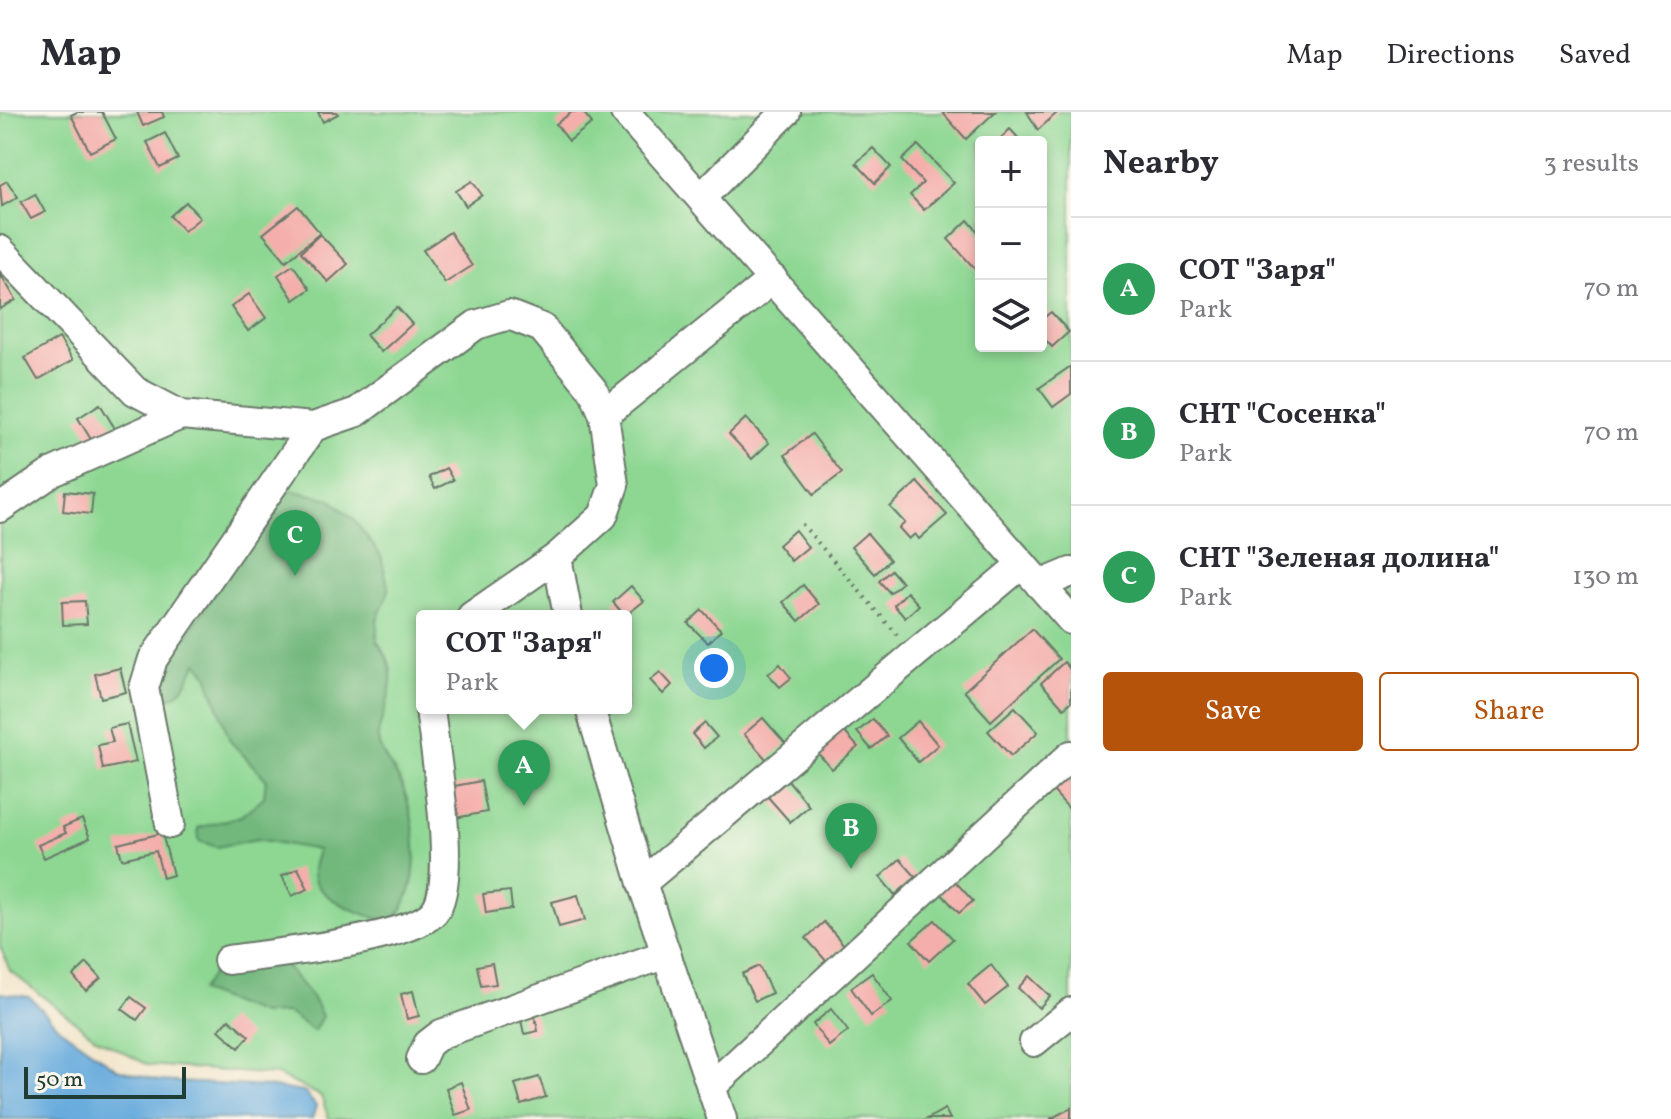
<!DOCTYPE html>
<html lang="en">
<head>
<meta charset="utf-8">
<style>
  body { margin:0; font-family:Vollkorn,serif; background:#f7f7f7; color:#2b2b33 }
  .controls { position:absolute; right:24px; top:24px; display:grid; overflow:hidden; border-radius:8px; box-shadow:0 4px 12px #0003 }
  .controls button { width:72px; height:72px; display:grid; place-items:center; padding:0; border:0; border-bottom:2px solid #e1e1e2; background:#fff; color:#2b2b33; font:40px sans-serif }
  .scale { position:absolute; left:24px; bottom:20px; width:162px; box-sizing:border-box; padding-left:8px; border:4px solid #1f3d34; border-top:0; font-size:22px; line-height:28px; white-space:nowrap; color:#1f3d34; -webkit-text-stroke:6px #fbf7ec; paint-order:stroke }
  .you { position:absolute; left:714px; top:556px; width:28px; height:28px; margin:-20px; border:6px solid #fff; border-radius:50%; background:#1a73e8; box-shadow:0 0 0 12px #1a73e833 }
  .badge { display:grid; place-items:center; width:52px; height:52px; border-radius:50%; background:#b45309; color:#fff; font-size:26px; font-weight:700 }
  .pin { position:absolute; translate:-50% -66px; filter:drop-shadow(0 2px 4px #0008) }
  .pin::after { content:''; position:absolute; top:42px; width:28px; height:24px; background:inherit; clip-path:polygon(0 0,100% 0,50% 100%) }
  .popup { position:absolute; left:416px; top:498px; width:216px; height:104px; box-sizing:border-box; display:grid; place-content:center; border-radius:8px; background:#fff; filter:drop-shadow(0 2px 6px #0005); font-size:26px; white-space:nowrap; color:#7c7c81 }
  .popup b { font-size:30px; color:#2b2b33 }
  .popup::after { content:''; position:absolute; left:50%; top:100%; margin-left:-16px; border:16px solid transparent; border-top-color:#fff }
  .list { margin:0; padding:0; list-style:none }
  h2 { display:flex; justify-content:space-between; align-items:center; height:104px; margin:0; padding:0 32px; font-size:34px }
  h2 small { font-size:26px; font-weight:400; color:#7c7c81 }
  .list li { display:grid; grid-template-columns:52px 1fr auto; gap:24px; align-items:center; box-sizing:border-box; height:144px; padding:0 32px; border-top:2px solid #e1e1e2 }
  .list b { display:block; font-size:30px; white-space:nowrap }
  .list p { margin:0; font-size:26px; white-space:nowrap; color:#7c7c81 }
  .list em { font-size:26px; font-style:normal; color:#7c7c81 }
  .actions { display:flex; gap:16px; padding:24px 32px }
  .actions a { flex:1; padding:18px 0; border:2px solid #b45309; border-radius:8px; text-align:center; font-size:28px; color:#b45309 }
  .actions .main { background:#b45309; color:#fff }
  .icon { flex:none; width:44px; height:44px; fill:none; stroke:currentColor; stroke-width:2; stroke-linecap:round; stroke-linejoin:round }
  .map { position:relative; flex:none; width:1071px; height:1007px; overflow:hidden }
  header { display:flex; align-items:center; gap:48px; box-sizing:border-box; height:112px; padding:0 40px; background:#fff; border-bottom:2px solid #e1e1e2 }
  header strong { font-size:38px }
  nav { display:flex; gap:44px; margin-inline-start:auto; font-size:28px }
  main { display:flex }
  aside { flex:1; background:#fff }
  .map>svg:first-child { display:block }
</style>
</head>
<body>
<header>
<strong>Map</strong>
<nav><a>Map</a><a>Directions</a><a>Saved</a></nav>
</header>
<main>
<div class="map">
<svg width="1071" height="1007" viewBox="0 0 1071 1007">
  <rect width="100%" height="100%" fill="#fbf7ec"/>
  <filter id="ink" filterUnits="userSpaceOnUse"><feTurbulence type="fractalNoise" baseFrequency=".0125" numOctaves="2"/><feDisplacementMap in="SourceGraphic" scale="16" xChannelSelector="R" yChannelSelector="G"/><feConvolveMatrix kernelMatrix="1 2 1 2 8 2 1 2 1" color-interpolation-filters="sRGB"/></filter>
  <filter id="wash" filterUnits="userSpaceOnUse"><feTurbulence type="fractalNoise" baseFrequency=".006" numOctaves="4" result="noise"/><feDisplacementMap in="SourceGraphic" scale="32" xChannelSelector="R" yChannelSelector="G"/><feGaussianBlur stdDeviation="1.8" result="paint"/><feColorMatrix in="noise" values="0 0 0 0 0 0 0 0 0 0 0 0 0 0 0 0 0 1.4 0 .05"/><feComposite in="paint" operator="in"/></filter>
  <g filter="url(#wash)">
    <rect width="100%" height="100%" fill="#f2e5cb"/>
    <path fill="#8dd793" stroke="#568a64" stroke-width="2" fill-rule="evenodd" d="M0,0H1071V1007H329L321,984L277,963L148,953L96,926L10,859L0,834ZM981,30H1041V234H981ZM422,504H626V596H422Z"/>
    <g fill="#72b87d" stroke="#487a58" stroke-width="2">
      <path d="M281,376L330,387L354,408L381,444L389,478L377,509V530C398,554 392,576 383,604C381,612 377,620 378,628C380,643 394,656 401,671C418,709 425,779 391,810C369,805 317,789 313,763C312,754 316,746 318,738L257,727L217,735L199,729L198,716L241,704L264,685L266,667L230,629L207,563L197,550C187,568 182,591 156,585L168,540L190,520Z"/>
      <polygon points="278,845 312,885 322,904 314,919 288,901 262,902 200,879 222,848"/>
    </g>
    <polygon fill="#68abdd" stroke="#447488" stroke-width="2" points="0,881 30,885 58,915 117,957 159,969 270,975 304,980 316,994 312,1007 0,1007"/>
    <g id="blocks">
      <g fill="#f4aeab">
        <polygon points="77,0 102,0 116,27 90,40 71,3"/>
        <polygon points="137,0 162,0 164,5 143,14"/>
        <polygon points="318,0 337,0 338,2 323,10"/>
        <polygon points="572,0 583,0 592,11 569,29 556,12"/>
        <polygon points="942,0 995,0 966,27"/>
        <polygon points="1027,0 1058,0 1038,18"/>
        <polygon points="1010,17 1022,30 997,30"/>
        <polygon points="165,21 178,47 160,56 147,30"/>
        <polygon points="918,33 954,71 924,98 910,83 923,71 902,48"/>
        <polygon points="873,36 891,55 875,71 856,51"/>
        <polygon points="7,69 18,85 2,94 0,73"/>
        <polygon points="472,69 482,83 466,94 456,79"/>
        <polygon points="35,82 45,100 31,107 21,90"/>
        <polygon points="186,90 200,106 184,119 170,104"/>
        <polygon points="298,94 320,121 286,149 263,122"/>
        <polygon points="968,108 981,123 981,151 975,157 948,127"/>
        <polygon points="450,120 472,154 445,171 423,138"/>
        <polygon points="320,122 348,152 328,170 301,140"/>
        <polygon points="293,153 310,177 294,188 278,163"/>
        <polygon points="0,161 16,188 0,197"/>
        <polygon points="249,182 266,206 248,219 231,195"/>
        <polygon points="397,195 412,212 381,240 366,223"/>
        <polygon points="1051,200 1069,220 1052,235 1041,223 1041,208"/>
        <polygon points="59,226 73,248 38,268 25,246"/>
        <polygon points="1071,254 1071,282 1053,295 1039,276"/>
        <polygon points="100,292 117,320 95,334 78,306"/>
        <polygon points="746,306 769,331 752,347 729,322"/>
        <polygon points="812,322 842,361 814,382 785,343"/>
        <polygon points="446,356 453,368 435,377 429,365"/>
        <polygon points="917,370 947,403 919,427 915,422 909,427 899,416 905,411 890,395"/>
        <polygon points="65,379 93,382 91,402 63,399"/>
        <polygon points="795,418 808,435 791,449 778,433"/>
        <polygon points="867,421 890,448 875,462 851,435"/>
        <polygon points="891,458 902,471 890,481 879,469"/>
        <polygon points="803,473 819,492 799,509 783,490"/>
        <polygon points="631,474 644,489 625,504 613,490"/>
        <polygon points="907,480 919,493 905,506 894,493"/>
        <polygon points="85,489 87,512 63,513 62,490"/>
        <polygon points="702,498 721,518 708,531 688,511"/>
        <polygon points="1032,517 1059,547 991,609 964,579"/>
        <polygon points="1064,550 1071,558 1071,590 1064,596 1041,571"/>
        <polygon points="780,552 791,566 780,575 768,562"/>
        <polygon points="120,556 126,580 101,586 95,562"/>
        <polygon points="660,560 672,573 663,582 650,568"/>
        <polygon points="1015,595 1038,620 1011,644 988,619"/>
        <polygon points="763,606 786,632 767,648 744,622"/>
        <polygon points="873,607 887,624 871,637 857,620"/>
        <polygon points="918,609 938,633 918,650 898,626"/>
        <polygon points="705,611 717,625 704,636 692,622"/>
        <polygon points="127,612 136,650 103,657 98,633 113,630 109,616"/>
        <polygon points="841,616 858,635 832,657 815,638"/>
        <polygon points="1071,662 1071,699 1053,679"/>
        <polygon points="788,668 809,694 790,710 768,685"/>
        <polygon points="481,669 487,700 455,706 449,675"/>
        <polygon points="82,707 90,726 44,746 38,733 66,721 63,715"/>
        <polygon points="162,721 173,763 163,766 156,739 122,747 118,732"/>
        <polygon points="900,747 916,765 895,783 880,765"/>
        <polygon points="298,756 308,777 292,784 282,764"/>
        <polygon points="952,766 973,789 959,801 938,778"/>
        <polygon points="510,779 512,797 486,801 483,782"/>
        <polygon points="578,783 585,808 559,815 552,790"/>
        <polygon points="935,808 953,827 929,849 911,829"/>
        <polygon points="824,810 845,834 827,850 806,826"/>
        <polygon points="87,851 101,866 86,879 73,864"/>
        <polygon points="492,851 496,872 481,874 477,854"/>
        <polygon points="991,853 1008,875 985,893 968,872"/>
        <polygon points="759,854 772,881 755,889 742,862"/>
        <polygon points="872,861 892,889 871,904 851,876"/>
        <polygon points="1029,864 1050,884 1039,896 1018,876"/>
        <polygon points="413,879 419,904 407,907 401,882"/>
        <polygon points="131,885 146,896 137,908 122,897"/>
        <polygon points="831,897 848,919 829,934 813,912"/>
        <polygon points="534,900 538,919 524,922 520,903"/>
        <polygon points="229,907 249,924 239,936 219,918"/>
        <polygon points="539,965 546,985 521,993 515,972"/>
        <polygon points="461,970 471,998 455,1003 446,976"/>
        <polygon points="1071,996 1071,1007 1050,1007"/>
        <polygon points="945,997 950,1007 927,1007"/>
      </g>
    </g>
  </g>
  <g filter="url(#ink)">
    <use href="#blocks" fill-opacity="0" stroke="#697869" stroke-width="2"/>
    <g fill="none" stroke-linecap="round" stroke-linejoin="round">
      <g stroke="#697869" stroke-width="32">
        <g id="minor">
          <polyline points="625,0 1071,508"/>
          <polyline points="701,86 786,0"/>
          <polyline points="0,138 135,279 181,303 313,315 357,300 476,213 509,203 542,216 593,278 604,303"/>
          <polyline points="0,396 53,360 181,303"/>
          <polyline points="1040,473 1071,460"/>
          <polyline points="472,504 557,445"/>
          <polyline points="568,504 557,445 603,404 614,373 604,303 773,167"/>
          <polyline points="590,596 642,771 722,1007"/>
          <polyline points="170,712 144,576 153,547 313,315"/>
          <polyline points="642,771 1022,452"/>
          <path d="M228,848C269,842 410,828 434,800C459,770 434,637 430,596"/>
          <polyline points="1034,930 1071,900"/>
          <polyline points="421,947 428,932 441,922 666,842"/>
          <polyline points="711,975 1071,643"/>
        </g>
      </g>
      <polyline stroke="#697869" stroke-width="4" stroke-dasharray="2 6" stroke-linecap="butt" points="802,412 898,524"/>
      <use href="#minor" stroke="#fff" stroke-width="28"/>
    </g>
  </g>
</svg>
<div class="controls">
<button>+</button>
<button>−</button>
<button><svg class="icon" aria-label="layers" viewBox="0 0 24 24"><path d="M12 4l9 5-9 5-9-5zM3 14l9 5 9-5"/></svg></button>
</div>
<div class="scale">50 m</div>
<div class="you"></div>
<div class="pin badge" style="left:524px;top:694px;background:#2e9e5b">A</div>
<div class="popup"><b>СОТ &quot;Заря&quot;</b>Park</div>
<div class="pin badge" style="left:851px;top:757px;background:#2e9e5b">B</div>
<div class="pin badge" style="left:295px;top:464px;background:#2e9e5b">C</div>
</div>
<aside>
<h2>Nearby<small>3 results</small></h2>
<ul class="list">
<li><span class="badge" style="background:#2e9e5b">A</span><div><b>СОТ &quot;Заря&quot;</b><p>Park</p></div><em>70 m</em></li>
<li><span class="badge" style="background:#2e9e5b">B</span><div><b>СНТ &quot;Сосенка&quot;</b><p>Park</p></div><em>70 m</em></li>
<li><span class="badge" style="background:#2e9e5b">C</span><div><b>СНТ &quot;Зеленая долина&quot;</b><p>Park</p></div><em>130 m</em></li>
</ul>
<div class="actions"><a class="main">Save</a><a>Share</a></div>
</aside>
</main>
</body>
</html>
